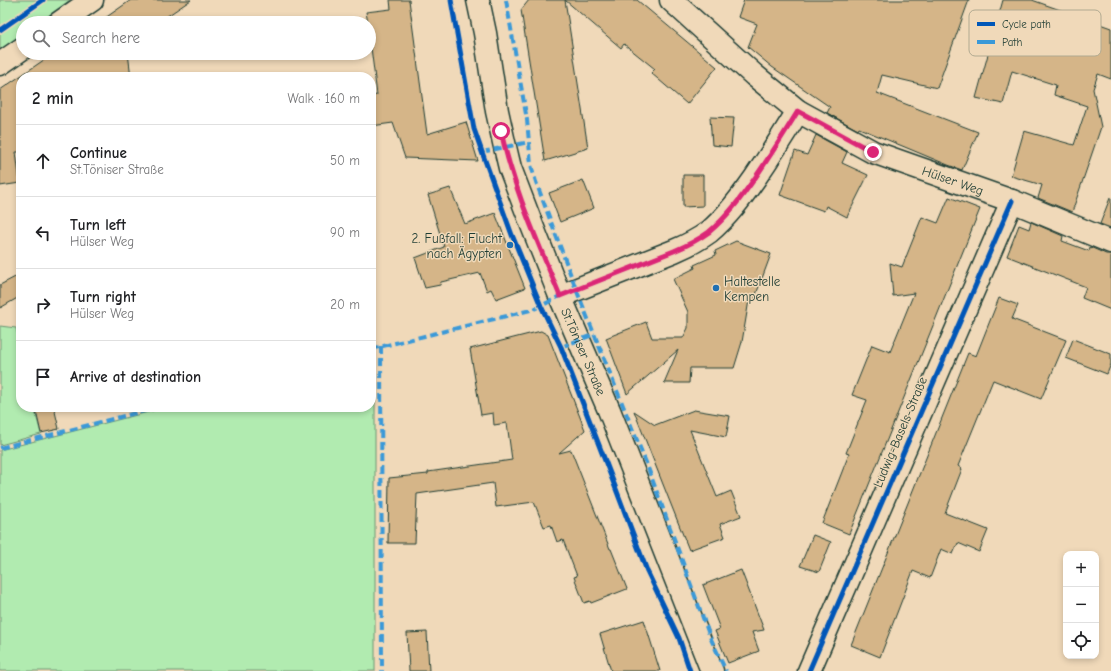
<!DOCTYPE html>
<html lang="en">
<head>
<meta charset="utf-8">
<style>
  body { margin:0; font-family:"Comic Neue",sans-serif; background:#f6f6f6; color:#202124 }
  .controls { position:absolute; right:12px; bottom:12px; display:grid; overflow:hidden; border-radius:8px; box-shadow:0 2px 6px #0003 }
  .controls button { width:36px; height:36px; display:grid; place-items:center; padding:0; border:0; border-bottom:1px solid #e0e0e0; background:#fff; color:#202124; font:20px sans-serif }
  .stop { position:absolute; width:12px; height:12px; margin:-9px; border:3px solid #db2777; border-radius:50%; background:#fff }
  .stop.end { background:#db2777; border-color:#fff; box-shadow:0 1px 4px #0008 }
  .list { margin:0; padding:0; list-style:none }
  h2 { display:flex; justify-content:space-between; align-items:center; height:52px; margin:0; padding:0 16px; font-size:17px }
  h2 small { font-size:13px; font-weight:400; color:#757577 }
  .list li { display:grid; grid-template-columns:26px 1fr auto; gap:12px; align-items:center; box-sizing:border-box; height:72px; padding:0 16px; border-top:1px solid #e0e0e0 }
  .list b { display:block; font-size:15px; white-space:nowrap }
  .list p { margin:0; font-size:13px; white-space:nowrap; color:#757577 }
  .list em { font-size:13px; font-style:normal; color:#757577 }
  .icon { flex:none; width:22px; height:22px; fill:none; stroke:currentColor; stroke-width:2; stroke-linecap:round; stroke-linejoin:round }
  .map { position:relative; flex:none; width:1111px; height:671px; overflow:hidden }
  .search { position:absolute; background:#fff; box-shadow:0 2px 6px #0003; left:16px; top:16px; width:360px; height:44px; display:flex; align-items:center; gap:10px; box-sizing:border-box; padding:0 14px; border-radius:22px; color:#757577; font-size:15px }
  .panel { position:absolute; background:#fff; box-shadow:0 2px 6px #0003; left:16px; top:72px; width:360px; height:340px; border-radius:16px }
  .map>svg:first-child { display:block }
</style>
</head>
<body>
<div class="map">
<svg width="1111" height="671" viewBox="0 0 1111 671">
  <rect width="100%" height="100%" fill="#f0d9b9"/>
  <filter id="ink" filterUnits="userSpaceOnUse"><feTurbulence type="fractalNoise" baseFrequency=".025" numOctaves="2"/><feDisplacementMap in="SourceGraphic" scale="8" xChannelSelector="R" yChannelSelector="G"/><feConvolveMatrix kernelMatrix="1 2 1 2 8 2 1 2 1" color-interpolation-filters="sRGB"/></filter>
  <g filter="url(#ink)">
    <g fill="#b1ebb0" stroke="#689472">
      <polygon points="0,0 70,0 38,23 23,23 23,34 0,51"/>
      <polygon points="0,326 16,328 21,350 21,407 34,407 41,434 0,445"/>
      <polygon points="375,354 375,671 0,671 0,450 168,407 371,407 371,355"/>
    </g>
    <g fill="#d5b588" stroke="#1f3d34">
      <polygon points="131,0 191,0 157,23 98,23"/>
      <polygon points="390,0 409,0 427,134 466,122 478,161 405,158 393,123 371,126 371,96 377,95 369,32 369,23 368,23 366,12 391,9"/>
      <polygon points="529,0 565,0 588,148 545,161 521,10"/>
      <polygon points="565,0 637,0 717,67 687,104 651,73 655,69 624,44 621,48"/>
      <polygon points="744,0 969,0 937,88 882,75 877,93 978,132 962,170 948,165 859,128 858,130 827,113 830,107 772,67 748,47 757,24 738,17"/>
      <polygon points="1003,0 1032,0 1111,28 1111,79 1098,74 1093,89 1101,127 1072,212 1038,198 1042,185 1011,176 1024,131 1074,145 1087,106 1054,95 1056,85 1012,71 1003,104 976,98"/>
      <polygon points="54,53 128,53 131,77 21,77 21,152 16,152 20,183 0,186 0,90"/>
      <polygon points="710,117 734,118 731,147 712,145"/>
      <polygon points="816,135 847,152 842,163 868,175 847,217 826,206 824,211 780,195 795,151 807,155"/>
      <polygon points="683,175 703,175 703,206 683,207"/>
      <polygon points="583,180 594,208 560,222 549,193"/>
      <polygon points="450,188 465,224 495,213 525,288 496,299 491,289 487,291 480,273 441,282 440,285 425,288 415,258 444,247 428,195"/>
      <polygon points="949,197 980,209 849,534 822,523 849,454 846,453 867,400 852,395 872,345 890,352 914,293 893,296 890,263 902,267 922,217 938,223"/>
      <polygon points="1110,198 1111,198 1111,228 1100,224"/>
      <polygon points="1031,222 1063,236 1062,241 1089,251 1090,247 1106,254 1111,254 1111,310 1082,298 1086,287 1007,256 1019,225 1029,229"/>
      <polygon points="736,241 771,254 754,300 749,300 742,342 734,368 690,368 689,383 664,383 678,350 627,394 606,338 646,322 652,338 683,338 688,328 688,312 673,279 695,268 694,265 716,255 715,251"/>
      <polygon points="21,274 21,296 0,308 0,285"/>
      <polygon points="999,298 1018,305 1012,319 1066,340 1041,399 993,380 958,466 962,469 945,513 988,530 979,552 958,543 953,554 941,549 930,578 913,571 880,657 851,645 968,353 976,356"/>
      <polygon points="541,331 548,335 585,430 559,453 571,450 610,549 611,549 627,589 591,603 590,601 584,603 574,577 577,576 563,540 557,542 551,525 544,527 534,502 496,507 493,483 417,494 415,543 388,543 389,478 428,474 428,472 512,460 507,423 494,425 493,413 481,415 470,349"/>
      <polygon points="1073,339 1111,354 1111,364 1107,374 1066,358"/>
      <polygon points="35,407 54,407 59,429 41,433"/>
      <polygon points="694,410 730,416 726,437 690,430 717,497 731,491 741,516 720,524 725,537 689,550 634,411 655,425"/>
      <polygon points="813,535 831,542 819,572 800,566"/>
      <polygon points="741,570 764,630 752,632 759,651 728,663 715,631 720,629 703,585"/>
      <polygon points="644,620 660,671 611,671 600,634"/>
      <polygon points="427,632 429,671 409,671 407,633"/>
    </g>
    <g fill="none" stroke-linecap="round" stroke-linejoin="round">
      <g stroke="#1f3d34" stroke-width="25">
        <g id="street">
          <path id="s1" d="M671,0L754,75L798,111L873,152L1012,201L1111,242"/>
          <path d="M560,296L674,251C686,246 698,240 709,232C727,217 741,198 755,178C770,156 784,134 798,111"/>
          <polyline points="809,671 1012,201"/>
        </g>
      </g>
      <g stroke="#1f3d34" stroke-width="25">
        <g id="secondary">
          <path id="s2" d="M478,0L485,33L497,111L505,147L510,168L533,228L560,296L609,410L712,671"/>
          <polyline points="59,23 92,0"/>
          <polyline points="0,64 23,48"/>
        </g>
      </g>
      <use href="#street" stroke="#f0d9b9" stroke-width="22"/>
      <use href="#secondary" stroke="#f0d9b9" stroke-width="22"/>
      <g stroke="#3a99d8" stroke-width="4" stroke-dasharray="8 4" stroke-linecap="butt">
        <polyline points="506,0 527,120 531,165 536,182 576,289 647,465 710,637 726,671"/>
        <polyline points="482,152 529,142"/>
        <polyline points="381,346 382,671"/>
        <polyline points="561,347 595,334"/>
        <polyline points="371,349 531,310 541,306 560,296"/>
        <polyline points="0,448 159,407"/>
      </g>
      <g stroke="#f0d9b9" stroke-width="8">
        <g id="cycleway">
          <polyline points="451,0 474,129 482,152 512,235 541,306 561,347 616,489 647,571 679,638 690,671"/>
          <polyline points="0,30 43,0"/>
          <polyline points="809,671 1012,201"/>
        </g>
      </g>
      <use href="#cycleway" stroke="#0057b8" stroke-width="5"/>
    </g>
  </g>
  <g fill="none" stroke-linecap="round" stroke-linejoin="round" filter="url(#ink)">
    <path stroke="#db2777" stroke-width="5" d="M501,131C513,188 538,242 560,296L674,251C686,246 698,240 709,232C727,217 741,198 755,178C770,156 784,134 798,111L873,152"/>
  </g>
  <g fill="#1f6fb2" stroke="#f0d9b9" stroke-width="1.5">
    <circle cx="510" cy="245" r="4"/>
    <circle cx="716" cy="288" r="4"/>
  </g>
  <g text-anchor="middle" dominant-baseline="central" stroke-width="3" stroke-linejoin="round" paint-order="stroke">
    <g font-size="13" fill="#1f3d34" stroke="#f0d9b9">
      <text stroke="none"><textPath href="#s1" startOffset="339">Hülser Weg</textPath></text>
      <text stroke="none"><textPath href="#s2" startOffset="369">St.Töniser Straße</textPath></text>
      <text transform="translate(900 432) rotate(-67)">Ludwig-Basels-Straße</text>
    </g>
    <g font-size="13" fill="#1f3d34" stroke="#f0d9b9" text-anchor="end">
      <text x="502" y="238">2. Fußfall: Flucht<tspan x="502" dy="15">nach Ägypten</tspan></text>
      <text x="724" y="281" text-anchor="start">Haltestelle<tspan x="724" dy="15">Kempen</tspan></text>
    </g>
  </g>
  <rect x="969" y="10" width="132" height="46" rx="6" fill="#f0d9b9" stroke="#b1aa91" stroke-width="1"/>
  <rect x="977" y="22" width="18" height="4" fill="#0057b8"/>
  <rect x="977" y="40" width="18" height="4" fill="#3a99d8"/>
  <g font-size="11" fill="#1f3d34">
    <text x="1002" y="28">Cycle path</text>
    <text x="1002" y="46">Path</text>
  </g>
</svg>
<div class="controls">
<button>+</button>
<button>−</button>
<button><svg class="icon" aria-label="locate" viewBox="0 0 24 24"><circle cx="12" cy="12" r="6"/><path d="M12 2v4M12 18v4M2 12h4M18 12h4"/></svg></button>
</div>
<div class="stop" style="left:501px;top:131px"></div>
<div class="stop end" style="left:873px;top:152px"></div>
<div class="search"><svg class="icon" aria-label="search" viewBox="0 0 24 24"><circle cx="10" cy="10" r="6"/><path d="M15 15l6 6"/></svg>Search here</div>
<section class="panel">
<h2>2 min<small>Walk · 160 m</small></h2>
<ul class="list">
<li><svg class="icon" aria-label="ahead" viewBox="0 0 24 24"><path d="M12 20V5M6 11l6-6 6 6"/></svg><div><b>Continue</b><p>St.Töniser Straße</p></div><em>50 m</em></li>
<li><svg class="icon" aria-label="left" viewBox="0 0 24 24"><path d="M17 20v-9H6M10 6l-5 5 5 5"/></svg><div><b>Turn left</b><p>Hülser Weg</p></div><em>90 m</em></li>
<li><svg class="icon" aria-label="right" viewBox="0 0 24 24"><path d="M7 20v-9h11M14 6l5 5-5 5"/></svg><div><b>Turn right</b><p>Hülser Weg</p></div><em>20 m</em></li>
<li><svg class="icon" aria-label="arrive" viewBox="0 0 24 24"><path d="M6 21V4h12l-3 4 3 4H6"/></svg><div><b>Arrive at destination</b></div></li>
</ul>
</section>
</div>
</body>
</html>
